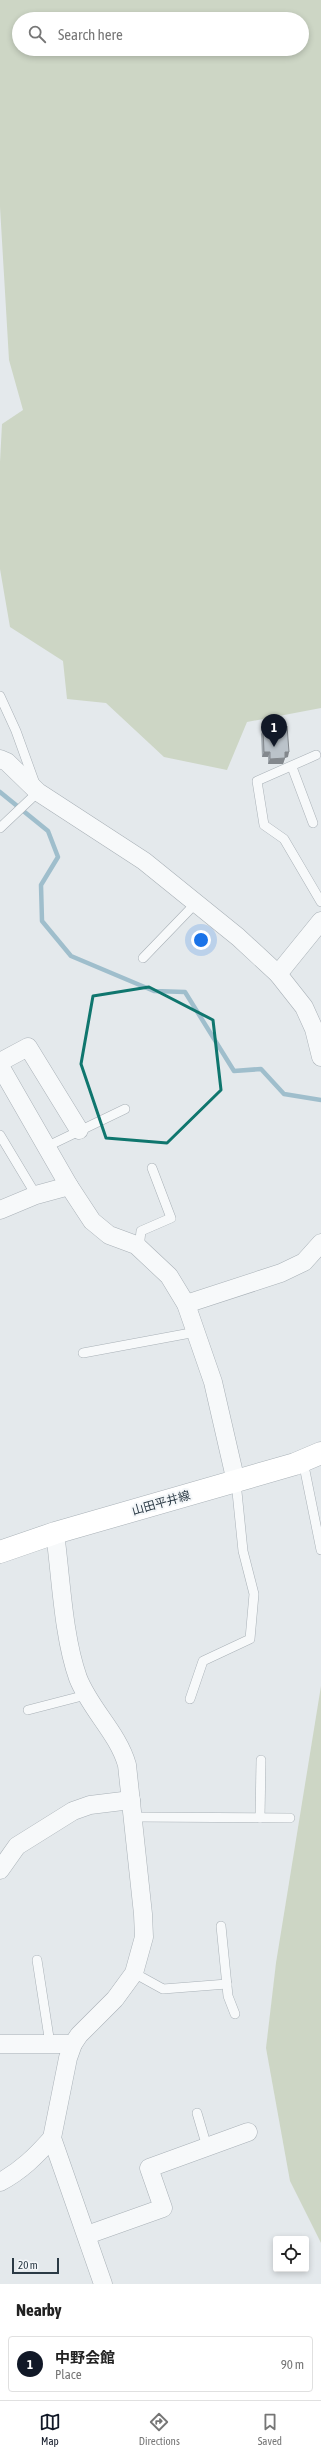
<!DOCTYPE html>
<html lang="en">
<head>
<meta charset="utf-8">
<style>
  body { margin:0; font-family:"Asap Condensed","Noto Sans JP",sans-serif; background:#f6f6f6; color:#222 }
  .controls { position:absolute; right:12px; bottom:12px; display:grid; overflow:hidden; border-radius:4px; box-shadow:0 2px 6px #0003 }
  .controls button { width:36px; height:36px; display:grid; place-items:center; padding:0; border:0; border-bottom:1px solid #e0e0e0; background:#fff; color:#222; font:20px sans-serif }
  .scale { position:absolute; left:12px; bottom:10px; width:47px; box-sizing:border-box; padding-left:4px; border:2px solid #2b3a45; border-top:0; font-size:11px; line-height:14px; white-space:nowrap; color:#2b3a45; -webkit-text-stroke:3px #f4f7f9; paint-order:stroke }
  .you { position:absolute; left:201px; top:940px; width:14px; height:14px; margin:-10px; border:3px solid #fff; border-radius:50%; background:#1a73e8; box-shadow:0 0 0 6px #1a73e833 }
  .badge { display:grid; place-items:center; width:26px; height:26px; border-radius:50%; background:#111827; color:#fff; font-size:13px; font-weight:700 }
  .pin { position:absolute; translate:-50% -33px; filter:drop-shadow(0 1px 2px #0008) }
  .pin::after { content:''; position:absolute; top:21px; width:14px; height:12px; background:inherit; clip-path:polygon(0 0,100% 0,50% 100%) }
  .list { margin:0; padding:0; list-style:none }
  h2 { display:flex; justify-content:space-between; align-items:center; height:52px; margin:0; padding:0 16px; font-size:17px }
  h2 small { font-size:13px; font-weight:400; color:#767676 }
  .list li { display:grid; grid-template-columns:26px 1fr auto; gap:12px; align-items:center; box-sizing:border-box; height:56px; margin:0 8px 8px; padding:0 8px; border:1px solid #e0e0e0; border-radius:4px }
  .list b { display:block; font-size:15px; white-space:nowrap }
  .list p { margin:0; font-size:13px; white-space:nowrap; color:#767676 }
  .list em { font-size:13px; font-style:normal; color:#767676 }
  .icon { flex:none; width:22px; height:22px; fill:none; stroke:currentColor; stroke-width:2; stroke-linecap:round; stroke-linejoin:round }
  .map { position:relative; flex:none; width:321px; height:2284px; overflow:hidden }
  .search { position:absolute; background:#fff; box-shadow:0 2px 6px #0003; left:12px; right:12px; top:12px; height:44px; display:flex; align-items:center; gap:10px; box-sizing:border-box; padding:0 14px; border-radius:22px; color:#767676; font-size:15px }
  .sheet { height:116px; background:#fff }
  nav { display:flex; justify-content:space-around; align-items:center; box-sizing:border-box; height:56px; border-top:1px solid #e0e0e0; background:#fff; font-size:11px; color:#767676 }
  nav a { display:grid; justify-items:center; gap:2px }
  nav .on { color:#111827 }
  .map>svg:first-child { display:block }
</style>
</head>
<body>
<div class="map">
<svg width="321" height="2284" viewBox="0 0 321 2284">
  <rect width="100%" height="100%" fill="#e4e9ec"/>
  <g fill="#cdd6c5" fill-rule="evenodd">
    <path d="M0,0H321V708L247,722L227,770L164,757L106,703L67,699L63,661L10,627L0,569V462L2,424L23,410L9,360L0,207ZM19,19H302V49H19Z"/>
    <polygon points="321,1686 321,2243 290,2181 266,2048 276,1963"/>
  </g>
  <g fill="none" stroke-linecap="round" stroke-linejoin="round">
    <polyline stroke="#9fbecc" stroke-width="4.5" points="0,792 48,831 58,857 41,885 42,921 71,956 154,991 185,992 234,1071 261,1069 284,1094 321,1100"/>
    <g stroke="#a9b1b7" stroke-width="10">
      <g id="service">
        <polyline points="0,696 16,731 38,792 0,828"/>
        <polyline points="316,755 257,781 264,825 284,839 321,902"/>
        <polyline points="292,767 313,823"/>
        <polyline points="143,958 195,904"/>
        <polyline points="0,1135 36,1195"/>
        <polyline points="46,1147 125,1109"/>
        <polyline points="139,1248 141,1231 171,1218 152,1168"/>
        <polyline points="83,1353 196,1332"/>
        <polyline points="303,1461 321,1550"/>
        <polyline points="190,1699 203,1661 250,1639 254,1594 243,1551 236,1482"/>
        <polyline points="28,1710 86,1695"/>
        <polyline points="133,1817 290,1818"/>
        <polyline points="260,1818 261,1760"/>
        <polyline points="221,1926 228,1996 235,2014"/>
        <polyline points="37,1960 50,2044"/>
        <polyline points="134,1973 163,1989 227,1984"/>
        <polyline points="197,2113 207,2147"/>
      </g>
    </g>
    <g stroke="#a9b1b7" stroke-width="19">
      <g id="minor">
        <polyline points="0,759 7,762 38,792 144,861 238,937 278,974 304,1007 314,1029 321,1057"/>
        <polyline points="278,974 321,921"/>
        <polyline points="0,1062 28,1047 79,1130"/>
        <polyline points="0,1066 69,1186"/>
        <polyline points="0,1210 36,1195 69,1186 92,1221 109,1235 136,1245 169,1276 186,1304 213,1382 236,1482"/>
        <polyline points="186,1304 281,1273 304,1262 321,1243"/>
        <path d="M55,1533C61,1577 63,1636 78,1678C90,1709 118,1733 127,1765L143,1914L144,1937L134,1973L115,1999L79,2035L73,2044L68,2058L52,2138L103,2284"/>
        <polyline points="0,1870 17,1846 73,1811 90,1805 131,1800"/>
        <polyline points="0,2044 73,2044"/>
        <path d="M0,2182C21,2171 36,2156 52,2138"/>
        <polyline points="87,2235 163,2208 149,2168 248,2132"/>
      </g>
    </g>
    <g stroke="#a9b1b7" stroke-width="23">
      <polyline id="secondary" points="0,1552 55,1533 295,1464 321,1453"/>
    </g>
    <use href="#service" stroke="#f7f9fa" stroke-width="9"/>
    <use href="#minor" stroke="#f7f9fa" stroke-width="18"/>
    <use href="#secondary" stroke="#fff" stroke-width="22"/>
  </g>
  <polygon fill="#a1a8ae" points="263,729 288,757 285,758 283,764 268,764 268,757 262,757 261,734"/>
  <g fill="#83888d">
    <polygon points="264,752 270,752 268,757 262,757"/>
    <polygon points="285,752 289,752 288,757 283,758"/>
    <polygon points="285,758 283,764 268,764 270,759"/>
  </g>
  <polygon fill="#bbc3ca" stroke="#83888d" points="287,726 289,752 285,752 285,758 270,759 270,752 264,752 263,729"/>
  <path fill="none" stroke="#0f766e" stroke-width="3" stroke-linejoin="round" d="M149,987L213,1020L221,1090L167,1143L106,1138L81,1064L93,996Z"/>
  <g text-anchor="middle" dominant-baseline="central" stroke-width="4" stroke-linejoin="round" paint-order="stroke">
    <g font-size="12" fill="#2b3a45" stroke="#f4f7f9">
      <text transform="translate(161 1503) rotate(-16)">山田平井線</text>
    </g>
  </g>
</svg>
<div class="controls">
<button><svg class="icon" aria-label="locate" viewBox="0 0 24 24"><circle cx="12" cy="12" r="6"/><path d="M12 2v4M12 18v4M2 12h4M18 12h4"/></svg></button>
</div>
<div class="scale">20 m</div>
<div class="you"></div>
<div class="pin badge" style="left:274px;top:747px">1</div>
<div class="search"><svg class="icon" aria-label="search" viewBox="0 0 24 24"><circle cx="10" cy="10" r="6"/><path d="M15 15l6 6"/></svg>Search here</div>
</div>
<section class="sheet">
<h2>Nearby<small></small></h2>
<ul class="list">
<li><span class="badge">1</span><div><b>中野会館</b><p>Place</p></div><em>90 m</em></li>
</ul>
</section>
<nav>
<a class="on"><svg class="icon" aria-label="map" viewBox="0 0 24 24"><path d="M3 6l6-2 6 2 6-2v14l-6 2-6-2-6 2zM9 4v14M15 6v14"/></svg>Map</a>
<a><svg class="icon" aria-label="directions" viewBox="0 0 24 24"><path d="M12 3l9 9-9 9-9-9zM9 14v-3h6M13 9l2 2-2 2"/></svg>Directions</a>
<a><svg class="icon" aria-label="saved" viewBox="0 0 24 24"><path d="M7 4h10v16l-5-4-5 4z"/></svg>Saved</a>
</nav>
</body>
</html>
